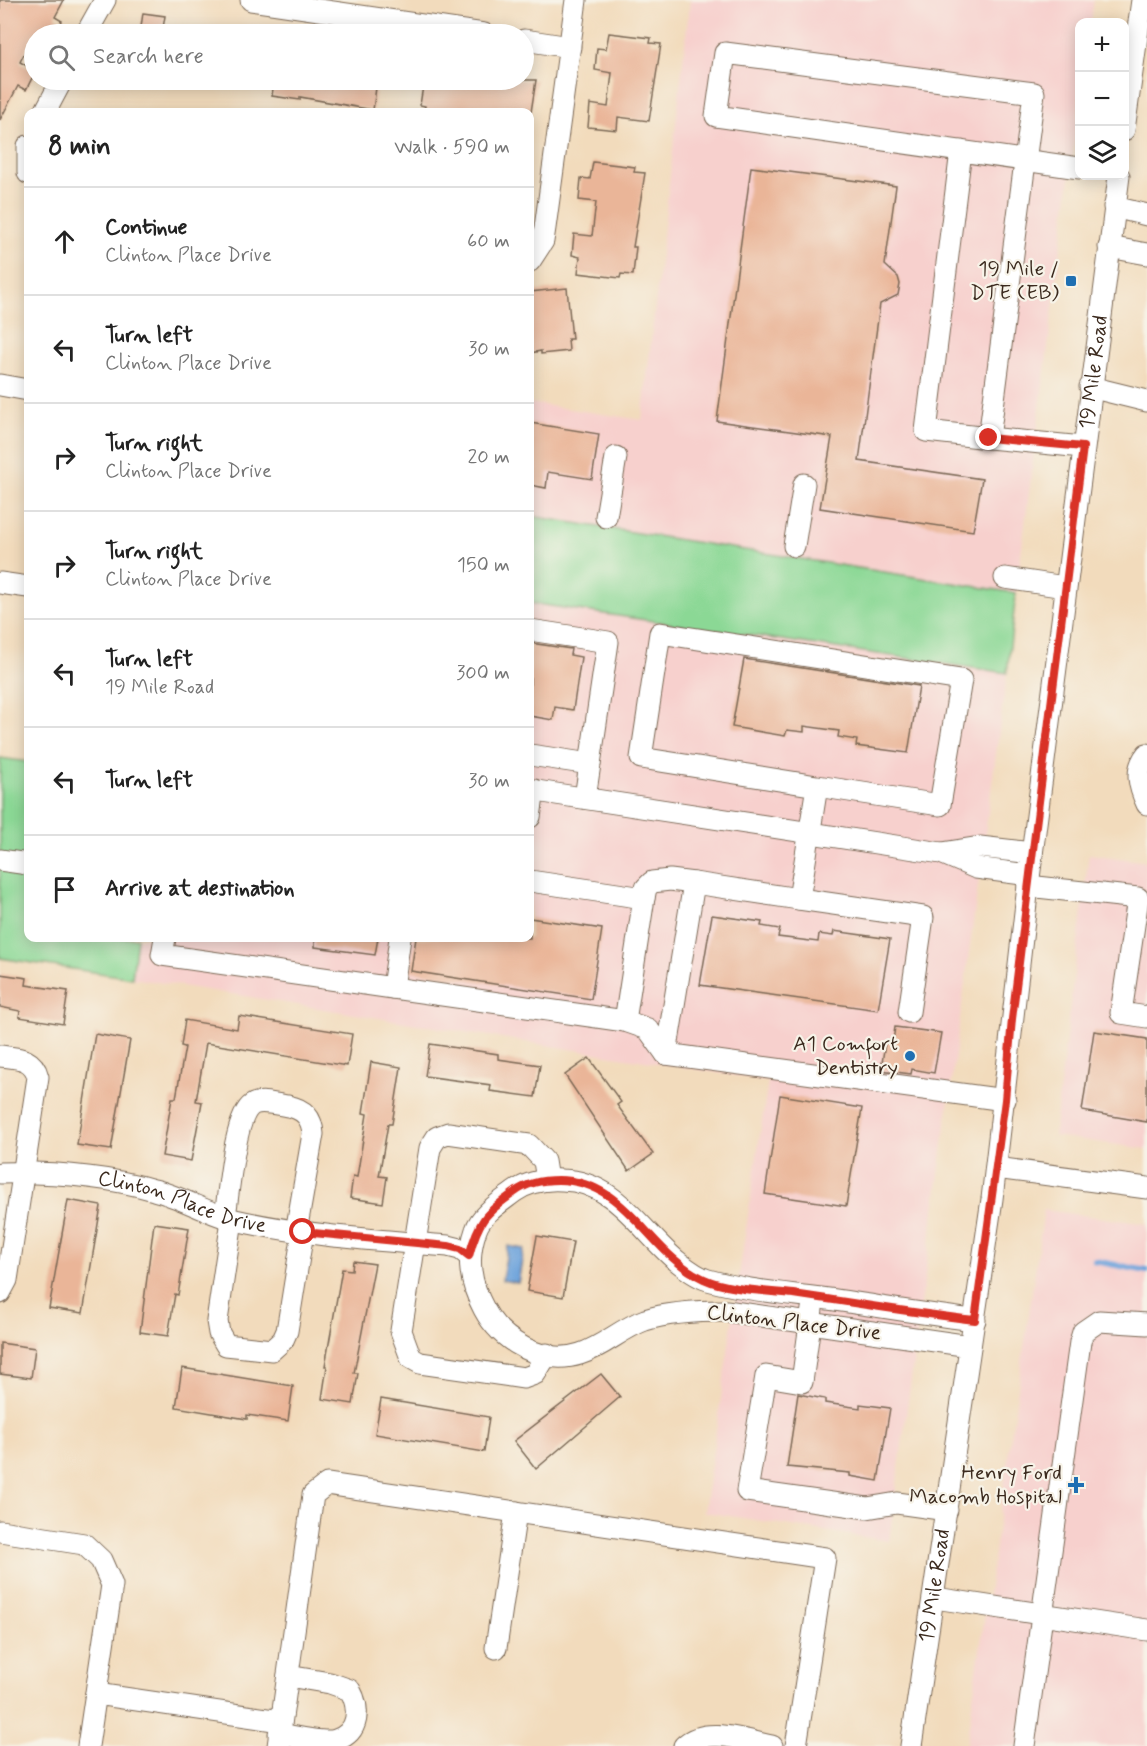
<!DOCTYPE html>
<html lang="en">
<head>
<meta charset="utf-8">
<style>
  body { margin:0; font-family:Mynerve,sans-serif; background:#f6f6f6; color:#222 }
  .controls { position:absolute; right:18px; top:18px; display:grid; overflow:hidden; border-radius:12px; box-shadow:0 3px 15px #0003 }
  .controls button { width:54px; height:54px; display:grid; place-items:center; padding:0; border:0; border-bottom:2px solid #e0e0e0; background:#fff; color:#222; font:30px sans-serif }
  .stop { position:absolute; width:18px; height:18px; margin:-14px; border:4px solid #d93025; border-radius:50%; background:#fff }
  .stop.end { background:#d93025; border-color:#fff; box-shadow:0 2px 6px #0008 }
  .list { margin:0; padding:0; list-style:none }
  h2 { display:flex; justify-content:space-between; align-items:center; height:78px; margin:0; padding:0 24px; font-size:26px }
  h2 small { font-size:20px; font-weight:400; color:#767676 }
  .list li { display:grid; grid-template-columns:39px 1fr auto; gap:18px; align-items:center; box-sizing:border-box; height:108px; padding:0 24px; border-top:2px solid #e0e0e0 }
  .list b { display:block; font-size:22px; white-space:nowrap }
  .list p { margin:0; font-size:20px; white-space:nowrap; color:#767676 }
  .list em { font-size:20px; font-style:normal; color:#767676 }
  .icon { flex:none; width:33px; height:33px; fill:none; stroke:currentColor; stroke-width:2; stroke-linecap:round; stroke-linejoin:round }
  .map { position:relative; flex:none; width:1147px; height:1746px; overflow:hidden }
  .search { position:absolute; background:#fff; box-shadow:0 3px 15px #0003; left:24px; top:24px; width:510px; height:66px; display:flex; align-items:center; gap:15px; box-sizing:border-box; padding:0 21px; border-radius:33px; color:#767676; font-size:22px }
  .panel { position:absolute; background:#fff; box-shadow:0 3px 15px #0003; left:24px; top:108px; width:510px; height:834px; border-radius:12px }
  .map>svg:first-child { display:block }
</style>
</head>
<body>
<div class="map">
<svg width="1147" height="1746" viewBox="0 0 1147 1746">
  <rect width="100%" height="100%" fill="#f7f3e8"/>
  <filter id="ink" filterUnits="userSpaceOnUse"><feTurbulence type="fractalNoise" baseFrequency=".0167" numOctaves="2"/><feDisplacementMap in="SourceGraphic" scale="12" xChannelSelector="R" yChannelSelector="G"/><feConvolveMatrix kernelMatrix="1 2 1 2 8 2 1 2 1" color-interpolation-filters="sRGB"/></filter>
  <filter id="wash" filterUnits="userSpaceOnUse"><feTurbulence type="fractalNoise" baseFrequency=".008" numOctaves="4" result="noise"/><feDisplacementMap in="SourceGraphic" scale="24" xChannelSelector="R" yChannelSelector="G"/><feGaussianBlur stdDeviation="1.35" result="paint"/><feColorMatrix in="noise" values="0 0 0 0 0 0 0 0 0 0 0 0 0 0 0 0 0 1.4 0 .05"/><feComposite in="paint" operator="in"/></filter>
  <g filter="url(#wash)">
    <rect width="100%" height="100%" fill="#f2dbbc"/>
    <g fill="#f7d0cd">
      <polygon points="690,0 1094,0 1091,22 1080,22 1079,108 1016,593 530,516 530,403 642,420"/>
      <polygon points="530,603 1007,673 889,1541 704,1512 768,1081 132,978 137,938 530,938"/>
      <polygon points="1089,854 1147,862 1147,1149 1054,1136"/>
      <polygon points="1044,1210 1147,1224 1147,1746 966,1746"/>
    </g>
    <g fill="#8bd895" stroke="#63815a" stroke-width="1.5">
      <polygon points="530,516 1016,593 1007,673 530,603"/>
      <polygon points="0,758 28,762 28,938 137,938 132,978 0,958"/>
    </g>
    <polygon fill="#70a4dc" stroke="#56677d" stroke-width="1.5" points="508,1246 524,1249 518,1283 502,1280"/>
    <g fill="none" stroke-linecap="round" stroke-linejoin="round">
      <polyline stroke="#70a4dc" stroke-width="6" points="1095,1261 1147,1271"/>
    </g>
    <g id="blocks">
      <g fill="#eab598">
        <polygon points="0,0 64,0 55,17 62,21 55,34 34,34 20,62 34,70 34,74 26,90 18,86 0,120"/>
        <polygon points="143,13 165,16 162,34 140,34"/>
        <polygon points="609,33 651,38 650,43 661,44 649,121 618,117 617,130 588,127 590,104 608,107 612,73 595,70 597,48 606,49"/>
        <polygon points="274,80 377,80 373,110 300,97 300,100 272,96"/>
        <polygon points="424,80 497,82 497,80 536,80 531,112 424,112 425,106 420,105"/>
        <polygon points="593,162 635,167 634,172 645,173 633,247 636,247 633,275 621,274 620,278 578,273 580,257 572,255 574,234 592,236 596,202 579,200 581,178 590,179"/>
        <polygon points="751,167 896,186 885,265 898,277 900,284 898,295 880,304 859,461 982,479 973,531 820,508 832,437 717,421"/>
        <polygon points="567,288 572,339 568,339 569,351 541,354 541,351 530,353 530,292"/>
        <polygon points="530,423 599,434 592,479 548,472 546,488 530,485"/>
        <polygon points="530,643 571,649 570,655 581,657 573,710 555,707 553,720 530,716"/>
        <polygon points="744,659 919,686 908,753 856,746 857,740 838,737 839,731 804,726 804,732 787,730 785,736 732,727"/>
        <polygon points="712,915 762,922 761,926 780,929 778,937 818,942 819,934 833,936 834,931 890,939 878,1010 700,985"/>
        <polygon points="530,918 602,929 591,999 411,971 416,938 530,938"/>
        <polygon points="315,938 378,938 375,955 315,947"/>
        <polygon points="0,974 27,978 26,985 68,991 63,1024 19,1017 20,1011 0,1007"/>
        <polygon points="239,1016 352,1034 347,1066 206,1043 196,1101 202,1102 191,1161 162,1156 172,1098 176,1098 185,1047 181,1046 185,1020 237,1029"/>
        <polygon points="895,1027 941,1033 934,1073 912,1069 911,1074 881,1070 885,1043 893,1041"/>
        <polygon points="1094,1031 1147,1039 1147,1122 1082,1111"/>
        <polygon points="95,1034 130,1040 111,1150 77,1145"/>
        <polygon points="430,1044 498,1054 498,1059 540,1065 535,1097 490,1091 491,1085 425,1076"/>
        <polygon points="589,1058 621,1102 617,1105 653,1154 629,1171 565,1075"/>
        <polygon points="371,1062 401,1067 392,1124 388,1124 379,1176 387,1177 383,1203 350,1198 353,1176 357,1177 367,1114 363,1113"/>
        <polygon points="780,1095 862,1108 846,1206 765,1194"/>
        <polygon points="68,1200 101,1206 83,1313 49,1308"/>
        <polygon points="154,1223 189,1228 178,1295 175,1294 168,1336 140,1332"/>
        <polygon points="537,1236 573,1242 563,1297 527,1291"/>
        <polygon points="353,1261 375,1264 354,1373 358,1373 353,1404 322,1399 327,1366 325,1366 342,1269 352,1270"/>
        <polygon points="0,1343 35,1348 31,1378 0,1374"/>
        <polygon points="182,1368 293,1386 288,1421 247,1415 247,1419 176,1407"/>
        <polygon points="601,1374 620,1397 536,1469 514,1441"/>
        <polygon points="798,1394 825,1399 825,1403 860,1408 860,1404 890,1408 878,1481 850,1476 850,1473 787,1467"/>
        <polygon points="381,1399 489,1417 484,1452 375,1434"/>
      </g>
    </g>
  </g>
  <g filter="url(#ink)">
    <use href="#blocks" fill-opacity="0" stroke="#7b6855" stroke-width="1.5"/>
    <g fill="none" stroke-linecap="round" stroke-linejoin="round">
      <g stroke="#7b6855" stroke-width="23">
        <g id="minor">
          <polyline points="251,0 484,34"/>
          <polyline points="86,34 105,0"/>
          <polyline points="524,40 570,47"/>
          <polyline points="45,112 62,80"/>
          <polyline points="1124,130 1142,0"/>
          <polyline points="28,146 28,173"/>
          <path d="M961,151L926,431L989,438L1034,93L725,53L716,116C834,133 953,150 1072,167L1080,168"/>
          <polyline points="1114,207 1147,215"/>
          <polyline points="1109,247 1147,254"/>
          <polyline points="530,261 543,241 545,228 576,0"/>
          <polyline points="0,385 28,390"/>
          <polyline points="1090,387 1147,401"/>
          <polyline points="989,438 1083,447"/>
          <polyline points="606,517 616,457"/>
          <polyline points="794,546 804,484"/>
          <polyline points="1005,578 1065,587"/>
          <polyline points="0,583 28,587"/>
          <polyline points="530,630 608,642 585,798"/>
          <path d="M1147,754C1134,770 1139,787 1147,804"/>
          <polyline points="530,755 590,764"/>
          <polyline points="817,786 940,805 961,680 660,633 641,758 817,786 799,899 694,883 666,1054 1005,1100"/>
          <polyline points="530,790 941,853 976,868 1029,875"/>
          <polyline points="530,817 534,790"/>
          <polyline points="942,853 980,847 1032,853"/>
          <polyline points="0,860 28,864"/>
          <polyline points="1028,886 1138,898 1121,1013 1147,1017"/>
          <polyline points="644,898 646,888 652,882 670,880 694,883"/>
          <polyline points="799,899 923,917 909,1012"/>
          <polyline points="165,938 162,955 393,988"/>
          <polyline points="400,938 393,988 625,1021 644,898 530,881"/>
          <polyline points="625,1021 648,1029 666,1054"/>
          <path d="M0,1056C17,1058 33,1057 38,1077L7,1280L0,1293"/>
          <polyline points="996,1168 1147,1188"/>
          <path id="s1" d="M0,1173C50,1172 105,1176 154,1190C182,1197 208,1214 235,1220C305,1236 377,1240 448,1246L460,1249L469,1256"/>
          <polyline points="547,1180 544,1161 529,1145 448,1133 437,1137 430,1148 401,1331 411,1358 420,1363 524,1378 535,1374 547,1354"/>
          <path d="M225,1216C229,1193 234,1117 252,1105C261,1099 278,1105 288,1106C304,1109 312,1118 313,1134L296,1232"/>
          <polyline points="232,1220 217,1321 219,1333 226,1345 272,1350 283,1340 287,1331 303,1232"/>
          <polyline points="812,1309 802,1382 766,1376 747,1491 867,1508 897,1503 947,1510"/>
          <path d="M970,1346L726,1311C700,1311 670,1312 645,1320C622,1328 603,1347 580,1354C543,1366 501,1341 484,1309C470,1283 466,1259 476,1230C481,1214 501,1202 514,1192C528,1182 545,1179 562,1180C615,1181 640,1230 677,1261C686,1268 697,1277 708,1280C744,1290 783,1293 821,1298C872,1305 923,1314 975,1320"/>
          <polyline points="0,1531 84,1544 101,1560 112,1585 88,1746"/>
          <polyline points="935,1598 1147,1630"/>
          <polyline points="496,1648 516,1512"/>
          <polyline points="96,1694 281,1721"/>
          <path d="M279,1734C293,1736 324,1744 336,1740C360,1732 360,1708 350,1690L330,1683L288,1676"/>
          <polyline points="278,1746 313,1495 327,1484 825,1558 796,1746"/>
          <path d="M684,1746C706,1725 746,1741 772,1746"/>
          <path id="s2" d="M911,1746L992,1199L1028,886L1119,176"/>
          <polyline points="1024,1746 1080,1342 1083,1332 1099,1321 1147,1324"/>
        </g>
      </g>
      <use href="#minor" stroke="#fff" stroke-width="21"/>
    </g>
  </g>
  <g fill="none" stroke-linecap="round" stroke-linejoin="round" filter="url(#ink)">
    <path stroke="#d93025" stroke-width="8" d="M303,1232L448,1246L460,1249L469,1256C478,1221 485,1213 515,1192C527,1183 543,1180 558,1180C628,1180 647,1253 704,1279C728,1290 768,1291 794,1294C854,1303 914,1313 975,1320L1005,1100L1012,1019L1083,447L989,438"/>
  </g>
  <g fill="#1f6fb2" stroke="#f7f3e8" stroke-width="2">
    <rect x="1065" y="275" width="12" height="12" rx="3"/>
    <circle cx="910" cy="1056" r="6"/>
    <path d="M1073 1476h6v6h6v6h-6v6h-6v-6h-6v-6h6z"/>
  </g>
  <g text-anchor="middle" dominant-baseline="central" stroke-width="4.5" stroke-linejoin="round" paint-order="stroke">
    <g font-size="21" fill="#3b2a1e" stroke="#f7f3e8" text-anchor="end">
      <text x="1059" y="269">19 Mile /<tspan x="1059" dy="24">DTE (EB)</tspan></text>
      <text x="898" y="1044">A1 Comfort<tspan x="898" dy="24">Dentistry</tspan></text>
      <text x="1062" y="1473">Henry Ford<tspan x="1062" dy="24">Macomb Hospital</tspan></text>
    </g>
    <g font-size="21" fill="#3b2a1e" stroke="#f7f3e8">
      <text stroke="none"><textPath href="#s2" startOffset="1386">19 Mile Road</textPath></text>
      <text stroke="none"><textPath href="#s1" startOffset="186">Clinton Place Drive</textPath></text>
      <text transform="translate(794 1323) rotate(7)">Clinton Place Drive</text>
      <text stroke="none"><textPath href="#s2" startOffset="162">19 Mile Road</textPath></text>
    </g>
  </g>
</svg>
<div class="controls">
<button>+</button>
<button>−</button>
<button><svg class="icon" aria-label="layers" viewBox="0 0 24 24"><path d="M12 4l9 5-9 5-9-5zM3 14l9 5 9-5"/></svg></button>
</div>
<div class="stop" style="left:303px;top:1232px"></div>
<div class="stop end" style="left:989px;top:438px"></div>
<div class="search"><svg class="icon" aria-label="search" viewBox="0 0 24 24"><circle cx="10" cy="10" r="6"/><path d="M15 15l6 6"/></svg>Search here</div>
<section class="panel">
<h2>8 min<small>Walk · 590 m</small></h2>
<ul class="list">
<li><svg class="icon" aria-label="ahead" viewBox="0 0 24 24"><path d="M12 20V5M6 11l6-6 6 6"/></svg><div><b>Continue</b><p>Clinton Place Drive</p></div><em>60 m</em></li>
<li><svg class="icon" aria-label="left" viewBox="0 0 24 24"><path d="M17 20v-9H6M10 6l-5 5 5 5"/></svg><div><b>Turn left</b><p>Clinton Place Drive</p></div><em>30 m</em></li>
<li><svg class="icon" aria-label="right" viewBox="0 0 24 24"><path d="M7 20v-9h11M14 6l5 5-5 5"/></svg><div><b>Turn right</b><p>Clinton Place Drive</p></div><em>20 m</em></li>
<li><svg class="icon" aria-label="right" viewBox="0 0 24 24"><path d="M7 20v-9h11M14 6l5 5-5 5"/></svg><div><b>Turn right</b><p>Clinton Place Drive</p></div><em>150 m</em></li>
<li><svg class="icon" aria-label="left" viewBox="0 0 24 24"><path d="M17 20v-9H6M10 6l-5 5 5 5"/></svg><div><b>Turn left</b><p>19 Mile Road</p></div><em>300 m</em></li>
<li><svg class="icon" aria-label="left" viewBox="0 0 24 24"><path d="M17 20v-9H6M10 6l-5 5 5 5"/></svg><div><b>Turn left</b></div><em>30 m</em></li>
<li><svg class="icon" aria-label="arrive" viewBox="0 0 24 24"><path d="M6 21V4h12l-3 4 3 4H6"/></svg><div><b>Arrive at destination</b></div></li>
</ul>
</section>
</div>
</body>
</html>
